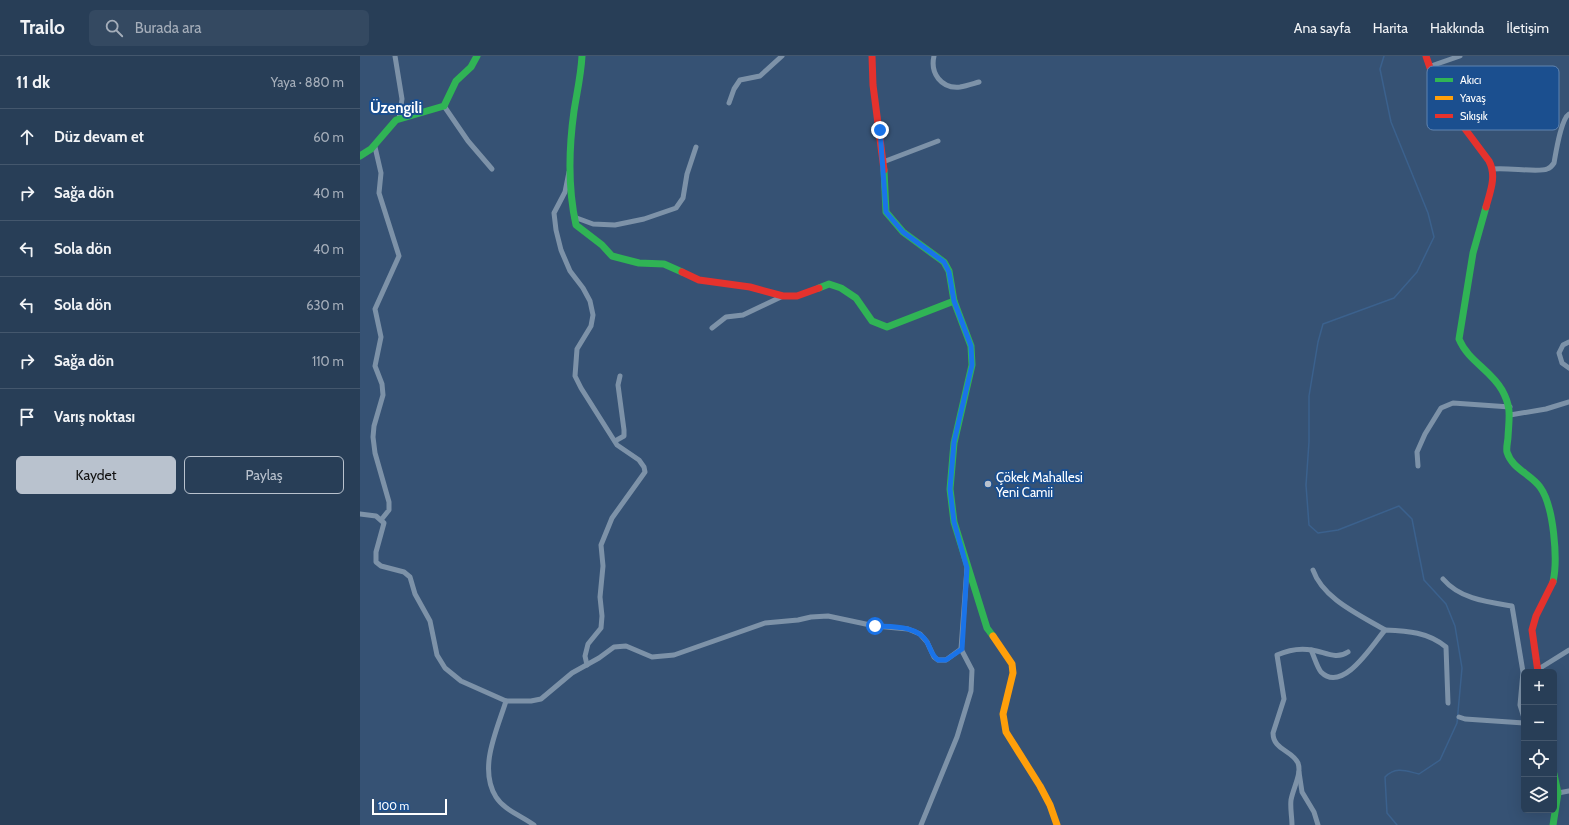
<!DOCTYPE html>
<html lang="tr">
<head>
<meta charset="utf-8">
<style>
  body { margin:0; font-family:Cabin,sans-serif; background:#344961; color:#f1f3f6 }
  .controls { position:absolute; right:12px; bottom:12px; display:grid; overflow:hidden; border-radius:6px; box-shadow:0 4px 16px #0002 }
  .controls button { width:36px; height:36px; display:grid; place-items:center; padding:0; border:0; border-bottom:1px solid #44576d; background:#283e57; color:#f1f3f6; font:20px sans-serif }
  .scale { position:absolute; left:12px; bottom:10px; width:75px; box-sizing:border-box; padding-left:4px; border:2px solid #fff; border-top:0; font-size:11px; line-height:14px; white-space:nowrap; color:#fff; -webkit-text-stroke:3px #1b4f8f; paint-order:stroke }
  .stop { position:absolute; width:12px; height:12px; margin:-9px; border:3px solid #1a73e8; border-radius:50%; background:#fff }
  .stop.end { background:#1a73e8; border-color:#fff; box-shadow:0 1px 4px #0008 }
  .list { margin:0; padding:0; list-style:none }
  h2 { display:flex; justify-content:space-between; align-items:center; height:52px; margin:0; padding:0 16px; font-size:17px }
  h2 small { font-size:13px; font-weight:400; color:#a5aeba }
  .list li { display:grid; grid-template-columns:26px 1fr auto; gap:12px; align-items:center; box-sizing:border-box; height:56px; padding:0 16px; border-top:1px solid #44576d }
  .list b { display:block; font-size:15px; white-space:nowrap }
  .list em { font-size:13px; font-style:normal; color:#a5aeba }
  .actions { display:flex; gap:8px; padding:12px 16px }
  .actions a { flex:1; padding:9px 0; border:1px solid #b9c2ce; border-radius:6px; text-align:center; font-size:14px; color:#b9c2ce }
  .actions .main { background:#b9c2ce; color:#111 }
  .icon { flex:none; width:22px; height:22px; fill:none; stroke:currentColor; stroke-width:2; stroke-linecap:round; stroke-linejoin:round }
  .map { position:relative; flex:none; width:1209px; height:769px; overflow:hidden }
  header { display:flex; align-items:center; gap:24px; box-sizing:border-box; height:56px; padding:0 20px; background:#283e57; border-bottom:1px solid #44576d }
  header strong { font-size:19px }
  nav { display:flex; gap:22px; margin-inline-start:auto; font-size:14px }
  .search { width:280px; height:36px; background:#344961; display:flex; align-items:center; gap:10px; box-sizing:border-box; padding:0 14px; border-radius:6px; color:#a5aeba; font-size:15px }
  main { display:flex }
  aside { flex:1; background:#283e57 }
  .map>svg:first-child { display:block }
</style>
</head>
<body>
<header>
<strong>Trailo</strong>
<div class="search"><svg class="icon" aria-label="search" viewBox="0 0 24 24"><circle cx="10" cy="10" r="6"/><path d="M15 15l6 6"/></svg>Burada ara</div>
<nav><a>Ana sayfa</a><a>Harita</a><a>Hakkında</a><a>İletişim</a></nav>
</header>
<main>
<aside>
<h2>11 dk<small>Yaya · 880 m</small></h2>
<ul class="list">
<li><svg class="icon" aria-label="ahead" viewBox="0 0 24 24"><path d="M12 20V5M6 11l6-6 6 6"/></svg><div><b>Düz devam et</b></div><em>60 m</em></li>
<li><svg class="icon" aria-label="right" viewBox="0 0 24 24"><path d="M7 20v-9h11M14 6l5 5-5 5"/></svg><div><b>Sağa dön</b></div><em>40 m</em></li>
<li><svg class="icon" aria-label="left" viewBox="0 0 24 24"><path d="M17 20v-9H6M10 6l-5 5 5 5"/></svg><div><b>Sola dön</b></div><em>40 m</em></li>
<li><svg class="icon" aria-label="left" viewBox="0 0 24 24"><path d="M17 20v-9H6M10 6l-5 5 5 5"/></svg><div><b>Sola dön</b></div><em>630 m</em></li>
<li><svg class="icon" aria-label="right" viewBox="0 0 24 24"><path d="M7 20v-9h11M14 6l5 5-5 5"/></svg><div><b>Sağa dön</b></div><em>110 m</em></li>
<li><svg class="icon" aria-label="arrive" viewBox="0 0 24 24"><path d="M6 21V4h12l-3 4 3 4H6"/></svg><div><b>Varış noktası</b></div></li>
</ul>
<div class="actions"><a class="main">Kaydet</a><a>Paylaş</a></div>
</aside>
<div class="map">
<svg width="1209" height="769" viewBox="0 0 1209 769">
  <rect width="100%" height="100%" fill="#365274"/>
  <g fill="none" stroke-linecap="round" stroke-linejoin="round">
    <path stroke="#3b618d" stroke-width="1.5" d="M1024,0L1020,13L1031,66L1068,157L1074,181L1057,216L1034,242L963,268L958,286L949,340V386L946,429L949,469L958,477L978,474L1039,450L1052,463L1064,524L1086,548L1095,570L1102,612L1097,667L1080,704L1059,718C1046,715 1036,710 1025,721L1027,757L1037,769"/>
    <g stroke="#7d92a8" stroke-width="5">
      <polyline points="35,0 42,43 39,63"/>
      <path d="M574,0C570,17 581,33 600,31C606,30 612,28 619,26"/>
      <polyline points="1071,10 1100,0"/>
      <polyline points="369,47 374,33 380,24 400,20 422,0"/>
      <polyline points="84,50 108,85 132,113"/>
      <polyline points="15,91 21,117 19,137 39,200 15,253 21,281 15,310 22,328 23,339 14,370 13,381 15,397 29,446 29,454 21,464"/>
      <polyline points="523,106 578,85"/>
      <path d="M1133,113C1147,111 1178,117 1187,113C1190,112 1192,110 1194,107C1196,96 1201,63 1209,58"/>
      <polyline points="209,116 205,136 194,157 196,174 201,194 210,215 223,232 230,245 233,259 231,270 217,293 215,320 221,332 257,389 279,404 284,411 285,416 252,462 241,489 243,510 240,541 242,560 241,572 228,588 225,600 227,609"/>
      <polyline points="214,161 233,168 255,169 284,163 316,152 323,142 327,118 336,91"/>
      <polyline points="352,272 366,261 383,259 423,240"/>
      <polyline points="1209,286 1203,289 1199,297 1202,307 1209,312"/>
      <polyline points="1150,359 1186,353 1209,346"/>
      <polyline points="255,385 264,380 264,374 258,329 260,320"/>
      <polyline points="1058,410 1057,396 1065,378 1081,352 1093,347 1150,351"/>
      <polyline points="0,458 16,460 24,467 16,496 16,506 21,510 44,516 50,521 55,538 70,565 77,599 85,612 101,625 146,645 171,645 181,643 212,617 239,602 254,591 266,590 292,601 314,599 405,567 438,564 451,561 468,560 515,570 548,573 560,578 567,586 574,601 578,604 586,604 601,593"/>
      <path d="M953,514C963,543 1000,559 1025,574"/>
      <path d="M1083,523C1100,543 1127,546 1152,550L1163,616L1160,649L1164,662"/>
      <path d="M951,594C954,600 957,611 961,616C983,638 1013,588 1025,574C1048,575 1068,576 1086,591L1088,647"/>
      <polyline points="1177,614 1209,594"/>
      <path d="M146,645C137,674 118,712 136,741C144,754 162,760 174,769"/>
      <polyline points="1099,661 1105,663 1164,667"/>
      <polyline points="939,716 942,736 954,756 958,769"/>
      <polyline points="1198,737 1209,735"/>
      <polyline points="561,769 597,681 611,635 612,614 601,593 607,512"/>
      <path d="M932,769C932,761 930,752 931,744C933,732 942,718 938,707C932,694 913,694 913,677L924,643L917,599C928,594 940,592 952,594C965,596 976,604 988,596"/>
    </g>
    <g stroke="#30b455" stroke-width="7">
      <path d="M222,0C221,19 217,36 214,55C209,91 208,133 216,169L242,189L252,200L279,207L304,208L322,216"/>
      <polyline points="0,100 11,93 36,64 84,50 96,25 111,11 117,0"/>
      <polyline points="524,114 526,156 543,176 584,206 589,215 594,245 611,290 612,309 594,387 590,433 594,466 627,572 633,580"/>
      <path d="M1126,151L1113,197L1099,283C1108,305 1131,314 1142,334C1152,352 1149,361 1148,381C1148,385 1146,391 1147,396C1152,413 1171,418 1180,431C1194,450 1198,504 1193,526"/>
      <polyline points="459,232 469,228 481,232 496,242 512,265 527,271 594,245"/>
      <polyline points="1193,769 1198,737 1194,718"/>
    </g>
    <polyline stroke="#ff9f0a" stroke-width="7" points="633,580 652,608 653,617 643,658 646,676 680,730 690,749 697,769"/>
    <g stroke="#e5322d" stroke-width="7">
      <polyline points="512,0 513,29 524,114"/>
      <path d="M1066,0L1079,38L1129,105C1137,120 1130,136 1126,151"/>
      <polyline points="322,216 339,224 390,231 423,240 437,240 459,232"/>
      <polyline points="1178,616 1172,574 1176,560 1193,526"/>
    </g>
  </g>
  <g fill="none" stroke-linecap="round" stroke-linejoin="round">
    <path stroke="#1a73e8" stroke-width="5" d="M515,570C532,571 557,569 567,586C571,593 571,599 578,604H586L602,593L607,512L594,466L590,433L594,386L612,309L611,290L594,245L589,216L584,206L543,176L526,156L520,74"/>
  </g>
  <circle fill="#b9c2ce" stroke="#1b4f8f" stroke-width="1.5" cx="628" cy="428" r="4"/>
  <g text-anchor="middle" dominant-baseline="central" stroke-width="4" stroke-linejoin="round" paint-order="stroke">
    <g font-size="13" fill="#fff" stroke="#1b4f8f" text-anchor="start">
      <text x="636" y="421">Çökek Mahallesi<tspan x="636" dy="15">Yeni Camii</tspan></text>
    </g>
    <g font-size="15" font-weight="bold" fill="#fff" stroke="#1b4f8f">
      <text x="36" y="52">Üzengili</text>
    </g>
  </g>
  <rect x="1067" y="10" width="132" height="64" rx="6" fill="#1b4f8f" stroke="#5f84b1" stroke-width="1"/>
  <rect x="1075" y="22" width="18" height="4" fill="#30b455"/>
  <rect x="1075" y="40" width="18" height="4" fill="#ff9f0a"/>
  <rect x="1075" y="58" width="18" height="4" fill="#e5322d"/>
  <g font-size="11" fill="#fff">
    <text x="1100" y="28">Akıcı</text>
    <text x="1100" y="46">Yavaş</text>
    <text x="1100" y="64">Sıkışık</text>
  </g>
</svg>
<div class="controls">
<button>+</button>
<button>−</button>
<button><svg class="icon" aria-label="locate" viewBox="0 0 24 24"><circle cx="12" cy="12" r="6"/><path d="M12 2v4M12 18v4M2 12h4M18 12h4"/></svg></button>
<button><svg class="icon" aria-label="layers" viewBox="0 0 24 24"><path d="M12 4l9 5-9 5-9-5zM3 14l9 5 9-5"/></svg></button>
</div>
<div class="scale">100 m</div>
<div class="stop" style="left:515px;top:570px"></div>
<div class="stop end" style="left:520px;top:74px"></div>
</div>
</main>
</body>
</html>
